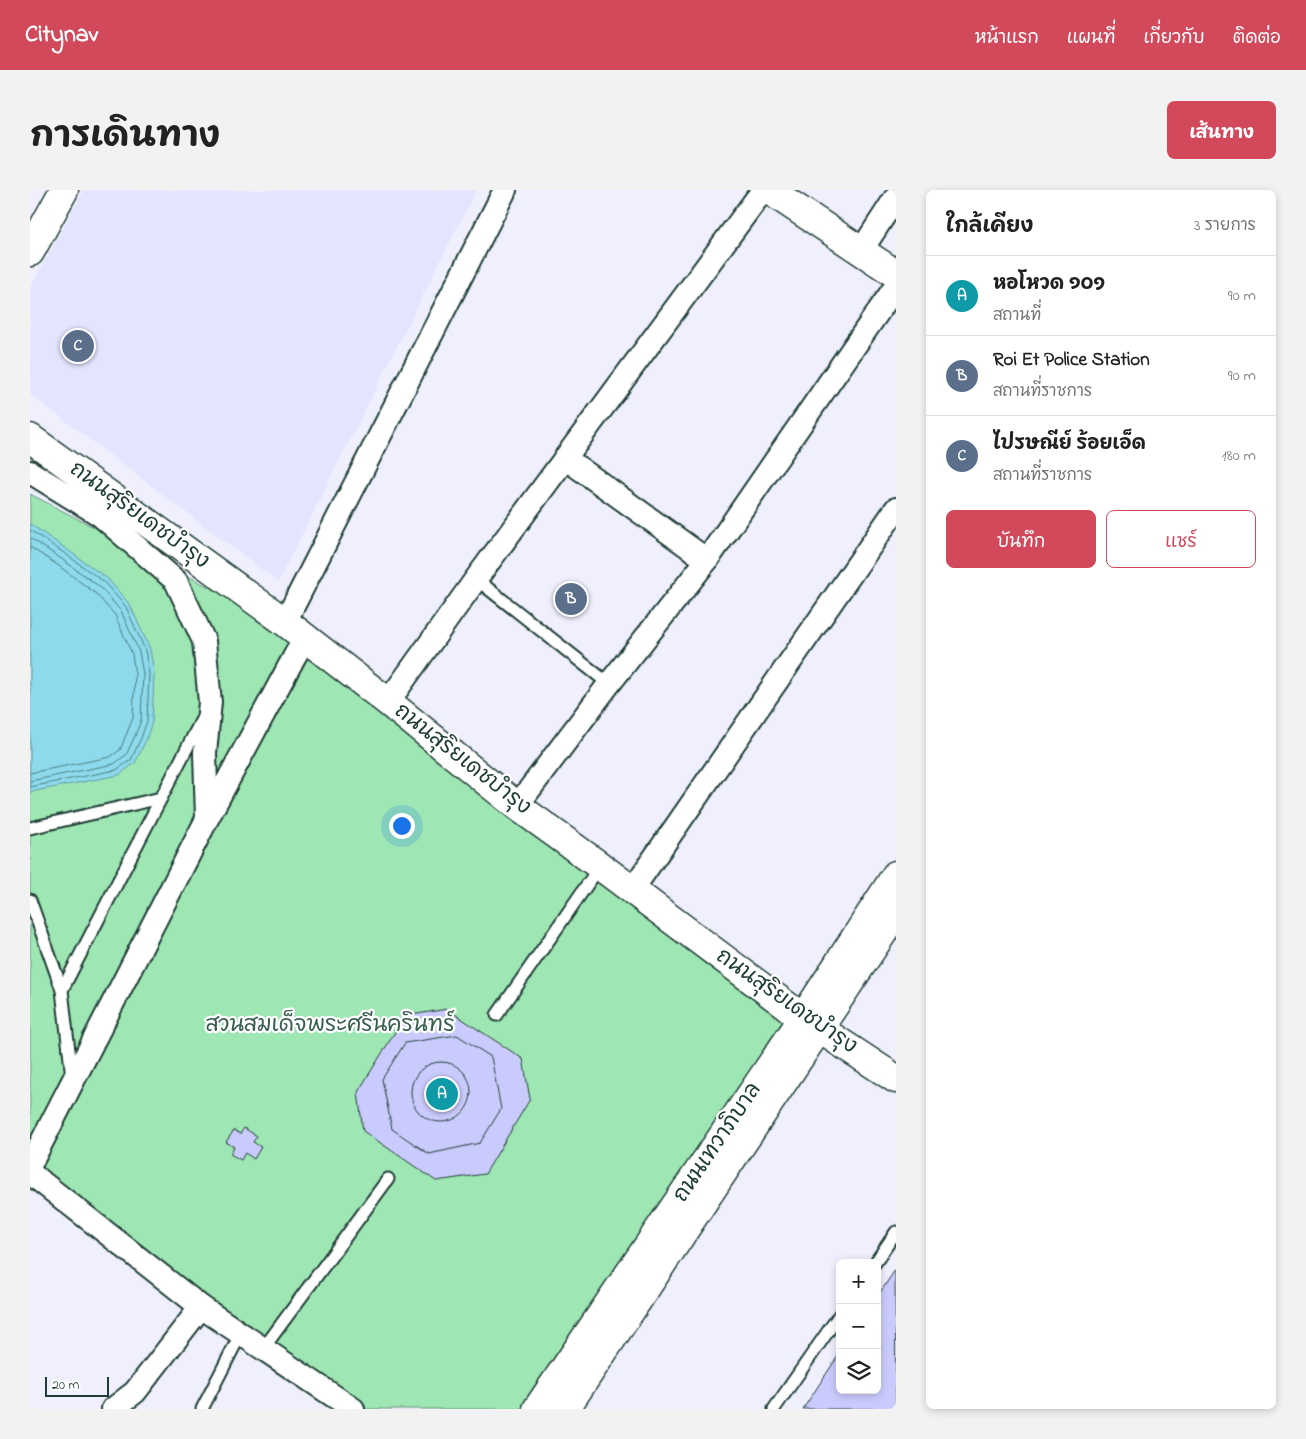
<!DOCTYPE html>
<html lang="th">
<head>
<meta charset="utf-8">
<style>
  body { margin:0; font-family:"Indie Flower","Playpen Sans Thai",sans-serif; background:#f2f2f2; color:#222 }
  .controls { position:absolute; right:15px; bottom:15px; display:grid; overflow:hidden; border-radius:8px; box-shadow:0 2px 8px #0003 }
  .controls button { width:45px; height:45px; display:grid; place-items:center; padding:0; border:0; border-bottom:1px solid #e0e0e0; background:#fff; color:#222; font:25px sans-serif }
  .scale { position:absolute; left:15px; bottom:12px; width:64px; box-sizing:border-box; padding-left:5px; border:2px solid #1f3d34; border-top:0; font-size:14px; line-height:18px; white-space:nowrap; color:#1f3d34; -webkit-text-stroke:4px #fff; paint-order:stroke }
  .you { position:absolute; left:371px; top:635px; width:18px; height:18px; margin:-12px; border:4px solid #fff; border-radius:50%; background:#1a73e8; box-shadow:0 0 0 8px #1a73e833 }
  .badge { display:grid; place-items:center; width:32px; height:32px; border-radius:50%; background:#d1495b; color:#fff; font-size:16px; font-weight:700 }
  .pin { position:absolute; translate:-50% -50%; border:2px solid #fff; box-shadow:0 1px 5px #0006 }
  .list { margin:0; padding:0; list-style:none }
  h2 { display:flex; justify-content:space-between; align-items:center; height:65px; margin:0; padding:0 20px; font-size:21px }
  h2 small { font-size:16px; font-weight:400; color:#767676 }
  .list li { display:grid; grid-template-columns:32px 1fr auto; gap:15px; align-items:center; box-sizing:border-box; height:80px; padding:0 20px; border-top:1px solid #e0e0e0 }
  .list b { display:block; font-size:19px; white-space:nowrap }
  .list p { margin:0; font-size:16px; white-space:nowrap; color:#767676 }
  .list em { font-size:16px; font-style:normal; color:#767676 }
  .actions { display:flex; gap:10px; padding:15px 20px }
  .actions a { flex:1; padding:11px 0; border:1px solid #d1495b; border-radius:8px; text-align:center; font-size:18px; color:#d1495b }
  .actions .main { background:#d1495b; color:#fff }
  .icon { flex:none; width:28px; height:28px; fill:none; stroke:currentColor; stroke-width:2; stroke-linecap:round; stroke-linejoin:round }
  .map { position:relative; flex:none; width:866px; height:1219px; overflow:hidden; border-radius:8px }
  header { display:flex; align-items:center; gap:30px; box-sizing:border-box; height:70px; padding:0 25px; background:#d1495b; color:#fff }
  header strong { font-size:24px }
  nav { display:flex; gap:28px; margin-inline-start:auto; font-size:18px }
  .intro { display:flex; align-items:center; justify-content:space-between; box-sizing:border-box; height:120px; padding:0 30px }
  h1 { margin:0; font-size:35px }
  .button { padding:12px 22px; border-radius:8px; background:#d1495b; color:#fff; font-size:18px; font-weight:700 }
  main { display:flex; gap:30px; padding:0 30px }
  aside { flex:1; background:#fff; border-radius:8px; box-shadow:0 2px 8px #0003 }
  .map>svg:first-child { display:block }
</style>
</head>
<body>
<header>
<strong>Citynav</strong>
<nav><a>หน้าแรก</a><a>แผนที่</a><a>เกี่ยวกับ</a><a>ติดต่อ</a></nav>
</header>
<div class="intro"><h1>การเดินทาง</h1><a class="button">เส้นทาง</a></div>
<main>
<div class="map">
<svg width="866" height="1219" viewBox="0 0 866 1219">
  <rect width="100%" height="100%" fill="#efeffe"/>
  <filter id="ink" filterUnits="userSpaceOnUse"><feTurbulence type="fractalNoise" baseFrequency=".02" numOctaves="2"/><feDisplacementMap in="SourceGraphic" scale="10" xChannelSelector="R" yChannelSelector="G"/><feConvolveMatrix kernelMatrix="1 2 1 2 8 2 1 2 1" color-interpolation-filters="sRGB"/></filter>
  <g filter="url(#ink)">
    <polygon fill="#e4e4fe" points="54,0 446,0 248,392 0,204 0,98"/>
    <polygon fill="#9ee6b4" stroke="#5e9274" points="0,304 275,447 773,828 507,1219 331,1219 0,982"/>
    <polygon fill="#8ddaec" stroke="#619ba2" points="0,334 39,361 78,389 100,415 120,459 124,483 122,532 116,550 105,573 89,585 0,602"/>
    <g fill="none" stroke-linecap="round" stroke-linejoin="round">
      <g stroke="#4b7c7e" stroke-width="1">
        <polyline points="0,340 37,365 74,392 96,417 115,460 119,484 117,531 111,548 101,570 86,580 0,597"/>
        <polyline points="0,348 33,370 70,397 91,421 109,462 113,484 111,530 105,546 96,565 84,574 0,591"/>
        <polyline points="0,357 29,376 65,403 85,425 102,464 105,485 103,528 90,560 80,567 0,583"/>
      </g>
    </g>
    <g fill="#cacbfd" stroke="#1f3d34">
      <polygon points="417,819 493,869 500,909 455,984 406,991 333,941 328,902 375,826"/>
      <polygon points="427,845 461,867 471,919 450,953 399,964 362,939 352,889 375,853"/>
      <circle cx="411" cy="902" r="30"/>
      <polygon points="214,938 227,946 223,952 231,957 224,969 215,963 211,970 200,964 204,957 196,952 204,940 210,944"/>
      <polygon points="865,1080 866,1219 773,1219 810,1163 810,1200 847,1200 847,1107"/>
    </g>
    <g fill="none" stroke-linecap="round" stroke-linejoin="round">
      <g stroke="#1f3d34" stroke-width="15">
        <g id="service">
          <polyline points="446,389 579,494"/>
          <polyline points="0,638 131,608"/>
          <polyline points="0,710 32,800"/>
          <polyline points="467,825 570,676"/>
          <polyline points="42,887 32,800 173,527"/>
          <polyline points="845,1073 866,1042"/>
          <polyline points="233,1159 358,989"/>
          <polyline points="172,1219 211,1143"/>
          <polyline points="744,1219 810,1124"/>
        </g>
      </g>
      <g stroke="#1f3d34" stroke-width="26">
        <g id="minor">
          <polyline points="831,61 866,7"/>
          <polyline points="535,268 677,370"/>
          <polyline points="0,282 70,325 146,391 174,451 180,512 175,563 177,628"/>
          <polyline points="255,432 475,0"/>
          <polyline points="358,512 446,389 733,0"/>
          <polyline points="487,616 579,494 677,370 866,96"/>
          <polyline points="602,700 866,319"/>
          <polyline points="0,975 177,629 275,447"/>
          <polyline points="0,983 171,1117 323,1219"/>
          <polyline points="83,1219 105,1202 171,1117"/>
        </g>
      </g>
      <g stroke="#1f3d34" stroke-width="31">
        <g id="tertiary">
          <polyline points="739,0 866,84"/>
          <polyline points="0,62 34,0"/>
        </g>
      </g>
      <g stroke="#1f3d34" stroke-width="31">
        <polyline id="secondary" points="0,248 255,432 358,512 487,616 570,676 773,828"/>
      </g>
      <g stroke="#1f3d34" stroke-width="31">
        <g id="primary">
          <polyline points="773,828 866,889"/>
          <polyline points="507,1219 773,828 866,685"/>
          <polyline points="535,1219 866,723"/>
        </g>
      </g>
      <use href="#service" stroke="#fff" stroke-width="11"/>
      <use href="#minor" stroke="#fff" stroke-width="22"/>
      <use href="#tertiary" stroke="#fff" stroke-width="28"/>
      <use href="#secondary" stroke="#fff" stroke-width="28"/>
      <use href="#primary" stroke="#fff" stroke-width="28"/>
    </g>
  </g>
  <g text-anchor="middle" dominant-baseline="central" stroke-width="4.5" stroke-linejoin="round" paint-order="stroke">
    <g font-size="22" fill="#1f3d34" stroke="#fff">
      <text transform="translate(109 326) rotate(36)">ถนนสุริยเดชบำรุง</text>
      <text transform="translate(432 570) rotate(38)">ถนนสุริยเดชบำรุง</text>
      <text transform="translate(756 812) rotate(35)">ถนนสุริยเดชบำรุง</text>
      <text transform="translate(688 953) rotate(-56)">ถนนเทวาภิบาล</text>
    </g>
    <g font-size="22" fill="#385f4e" stroke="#fff">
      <text x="300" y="836">สวนสมเด็จพระศรีนครินทร์</text>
    </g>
  </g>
</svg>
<div class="controls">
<button>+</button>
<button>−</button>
<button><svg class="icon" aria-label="layers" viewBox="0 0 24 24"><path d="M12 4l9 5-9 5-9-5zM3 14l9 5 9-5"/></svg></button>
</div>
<div class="scale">20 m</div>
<div class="you"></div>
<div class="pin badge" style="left:412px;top:904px;background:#0f9aa8">A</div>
<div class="pin badge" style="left:541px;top:409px;background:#5c6f8a">B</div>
<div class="pin badge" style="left:48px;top:156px;background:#5c6f8a">C</div>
</div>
<aside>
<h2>ใกล้เคียง<small>3 รายการ</small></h2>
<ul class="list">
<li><span class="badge" style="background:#0f9aa8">A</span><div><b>หอโหวด ๑๐๑</b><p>สถานที่</p></div><em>90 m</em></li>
<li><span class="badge" style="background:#5c6f8a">B</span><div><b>Roi Et Police Station</b><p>สถานที่ราชการ</p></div><em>90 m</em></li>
<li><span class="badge" style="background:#5c6f8a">C</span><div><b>ไปรษณีย์ ร้อยเอ็ด</b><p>สถานที่ราชการ</p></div><em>180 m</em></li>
</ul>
<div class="actions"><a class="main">บันทึก</a><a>แชร์</a></div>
</aside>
</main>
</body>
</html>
